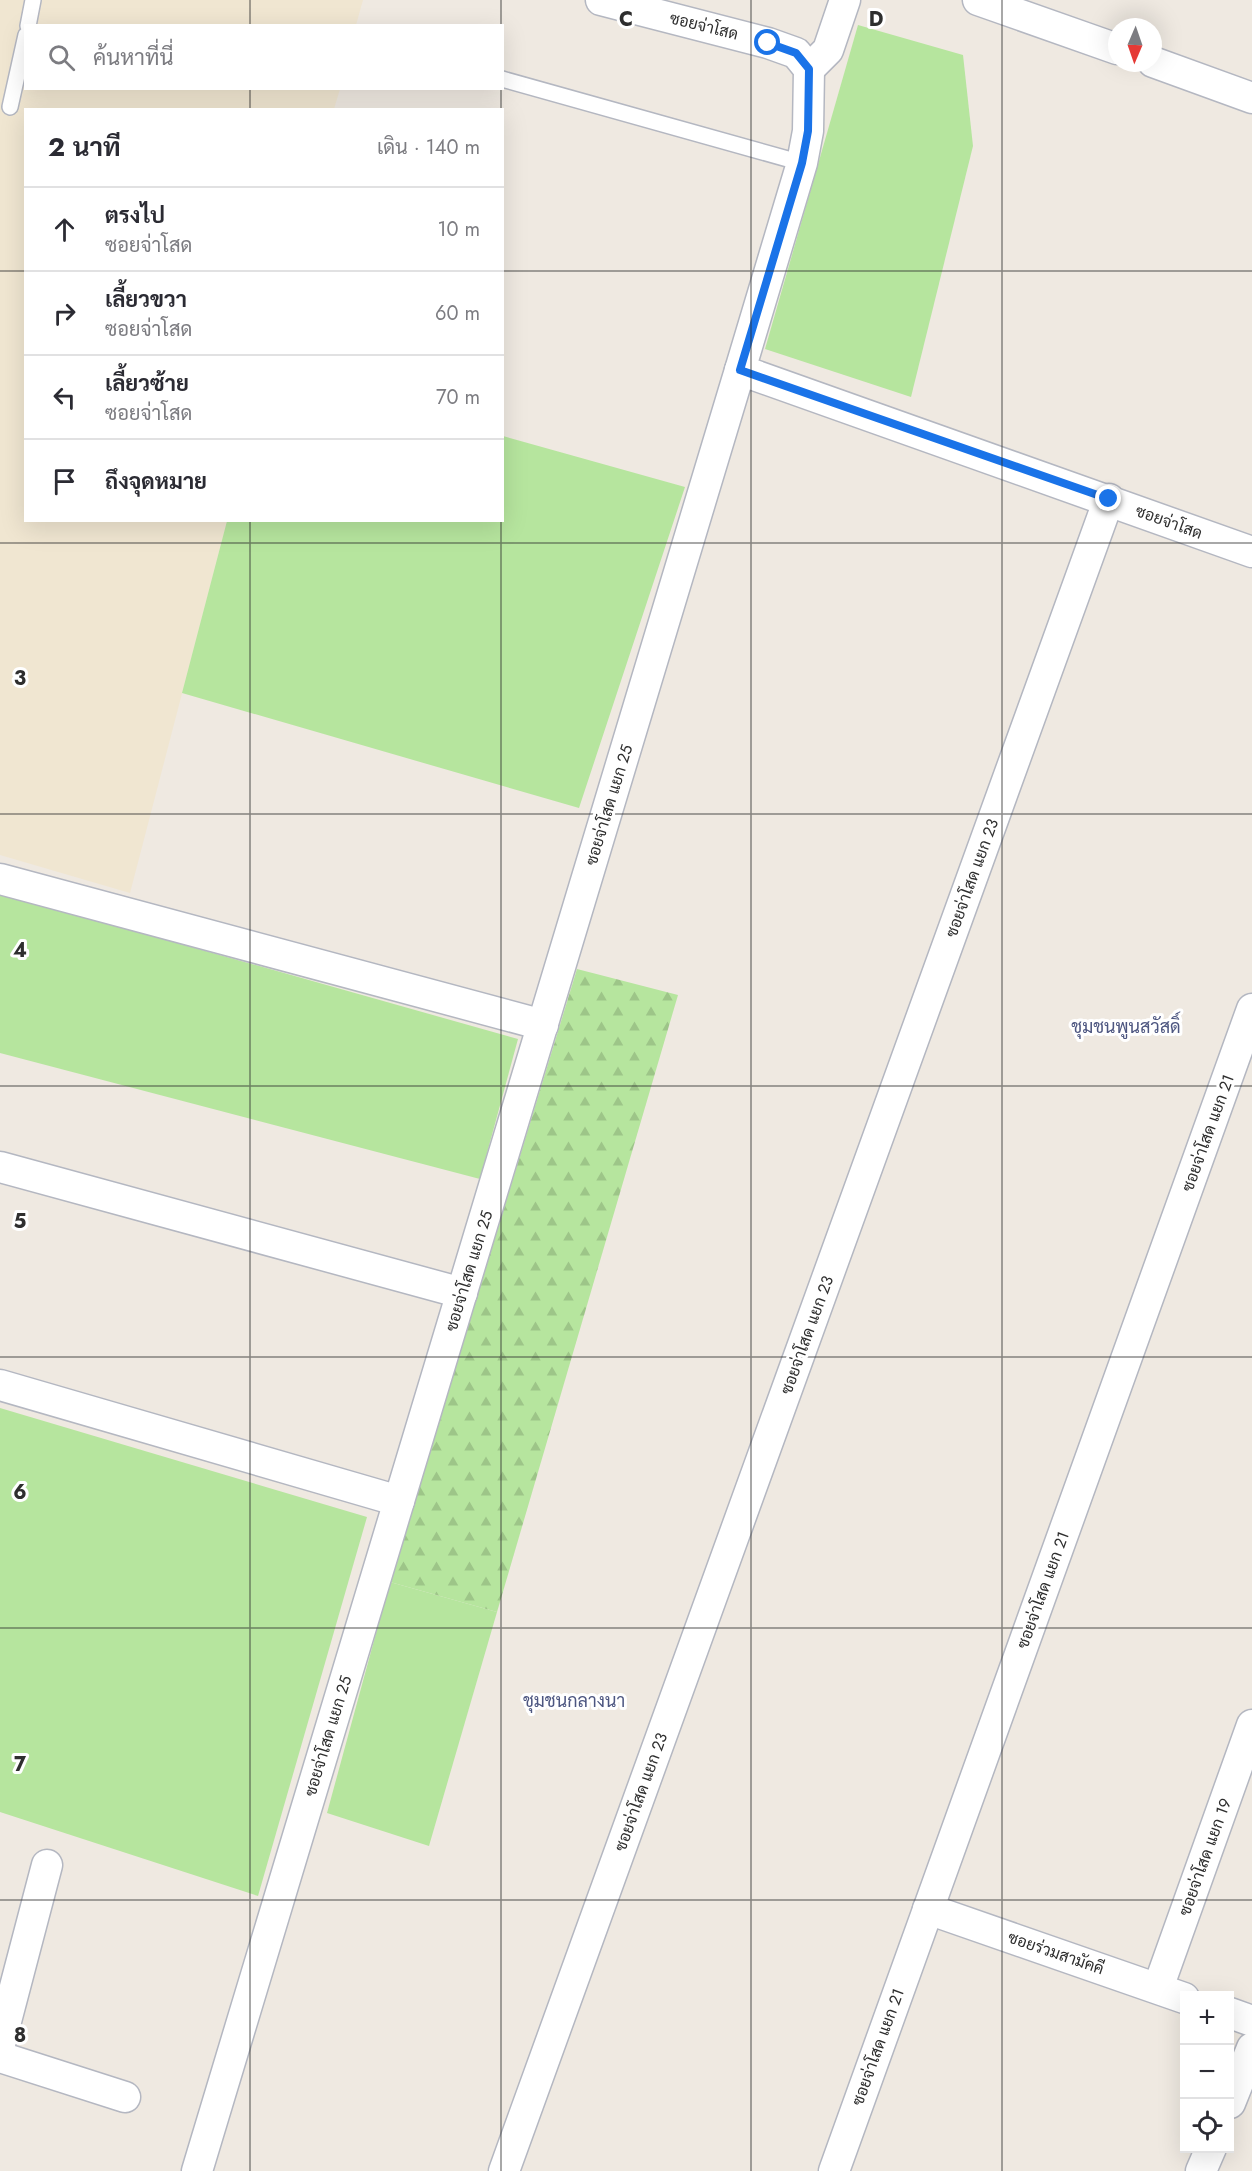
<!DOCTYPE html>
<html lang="th">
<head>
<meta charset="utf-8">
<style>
  body { margin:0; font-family:Jost,Sarabun,sans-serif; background:#f7f7f7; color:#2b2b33 }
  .controls { position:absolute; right:18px; bottom:18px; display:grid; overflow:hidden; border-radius:0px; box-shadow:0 6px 24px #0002 }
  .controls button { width:54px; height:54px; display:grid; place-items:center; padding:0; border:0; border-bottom:2px solid #e1e1e2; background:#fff; color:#2b2b33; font:30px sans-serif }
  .compass { position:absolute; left:1108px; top:18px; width:54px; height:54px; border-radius:50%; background:#fff; box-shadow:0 6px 24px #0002; rotate:182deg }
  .stop { position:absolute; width:18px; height:18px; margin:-14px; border:4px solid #1a73e8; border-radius:50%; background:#fff }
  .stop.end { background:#1a73e8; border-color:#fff; box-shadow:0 2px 6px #0008 }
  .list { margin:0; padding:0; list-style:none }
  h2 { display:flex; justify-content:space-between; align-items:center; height:78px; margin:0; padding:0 24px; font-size:26px }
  h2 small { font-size:20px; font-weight:400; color:#7c7c81 }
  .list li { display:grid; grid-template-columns:39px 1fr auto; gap:18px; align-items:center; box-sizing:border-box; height:84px; padding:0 24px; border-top:2px solid #e1e1e2 }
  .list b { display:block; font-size:22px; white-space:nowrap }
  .list p { margin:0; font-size:20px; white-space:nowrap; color:#7c7c81 }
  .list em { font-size:20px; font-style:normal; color:#7c7c81 }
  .icon { flex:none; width:33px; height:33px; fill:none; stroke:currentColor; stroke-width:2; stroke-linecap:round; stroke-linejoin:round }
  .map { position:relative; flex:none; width:1252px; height:2171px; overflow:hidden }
  .search { position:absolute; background:#fff; box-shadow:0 6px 24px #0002; left:24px; top:24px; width:480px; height:66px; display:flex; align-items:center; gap:15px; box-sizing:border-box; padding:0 21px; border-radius:0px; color:#7c7c81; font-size:22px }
  .panel { position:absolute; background:#fff; box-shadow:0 6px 24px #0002; left:24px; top:108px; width:480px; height:414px; border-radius:0px }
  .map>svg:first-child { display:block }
</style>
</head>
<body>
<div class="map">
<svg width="1252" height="2171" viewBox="0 0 1252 2171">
  <defs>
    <pattern id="forest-firs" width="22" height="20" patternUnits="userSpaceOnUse" patternTransform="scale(1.5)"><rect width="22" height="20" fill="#b6e59e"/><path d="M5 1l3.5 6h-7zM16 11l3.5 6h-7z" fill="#9dc588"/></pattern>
  </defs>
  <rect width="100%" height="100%" fill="#efe9e1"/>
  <polygon fill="#f0e6d1" points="0,0 363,0 356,25 26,26 26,88 340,89 334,109 26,110 26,520 227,521 130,893 0,855"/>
  <g fill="#b6e59e">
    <polygon points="858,25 963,55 973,146 911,397 765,349"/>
    <polygon points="503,436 685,487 579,808 182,693 227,521 502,520"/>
    <polygon points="0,893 518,1039 480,1179 0,1053"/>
    <polygon points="0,1408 367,1517 258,1896 0,1812"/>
    <polygon points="390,1582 497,1612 429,1846 327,1813"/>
  </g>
  <polygon fill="url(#forest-firs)" points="577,969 678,995 497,1612 390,1582"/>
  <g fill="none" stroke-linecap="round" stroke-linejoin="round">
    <g stroke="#b4b7c1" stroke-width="18">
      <g id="service">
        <polyline points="28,26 33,0"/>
        <polyline points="502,79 802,163"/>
        <polyline points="10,107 26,35"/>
      </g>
    </g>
    <g stroke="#b4b7c1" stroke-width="33">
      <g id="minor">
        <polyline points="601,0 768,43 796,53 809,69 808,131 802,163 740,370 1252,552"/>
        <polyline points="978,0 1117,49"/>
        <polyline points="1153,62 1252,98"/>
        <polyline points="809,69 828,50 845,0"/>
        <polyline points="0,879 543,1025"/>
        <polyline points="0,1167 462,1293"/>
        <polyline points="0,1385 399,1501"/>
        <polyline points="928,1909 1184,1998"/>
        <polyline points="1158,1988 1252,1725"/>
        <polyline points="1230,2013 1252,2021"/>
        <polyline points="0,2044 47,1865"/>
        <polyline points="0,2057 125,2097"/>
        <polyline points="1230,2103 1252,2048"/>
        <polyline points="197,2171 740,370"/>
        <polyline points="504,2171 1109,499"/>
        <polyline points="834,2171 1252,1009"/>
        <polyline points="1201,2171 1211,2148"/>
      </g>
    </g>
    <use href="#service" stroke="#fff" stroke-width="15"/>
    <use href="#minor" stroke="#fff" stroke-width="30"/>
  </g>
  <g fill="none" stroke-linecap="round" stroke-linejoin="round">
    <polyline stroke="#1a73e8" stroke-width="8" points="768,43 796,53 809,69 808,131 802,163 740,370 1109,499"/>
  </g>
  <path fill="none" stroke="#2e2e2e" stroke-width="1.5" stroke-opacity="0.55" d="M250,0V26M501,0V26M751,0V2171M1002,0V2171M250,88V110M501,88V110M0,271H26M502,271H1252M250,520V2171M501,520V2171M0,543H1252M0,814H1252M0,1086H1252M0,1357H1252M0,1628H1252M0,1900H1252"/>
  <g text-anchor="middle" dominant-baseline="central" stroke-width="6" stroke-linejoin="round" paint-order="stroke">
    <g font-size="16" fill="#2e2e2e" stroke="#fff">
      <text transform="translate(704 26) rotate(14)">ซอยจ่าโสด</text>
      <text transform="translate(1169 522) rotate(20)">ซอยจ่าโสด</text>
      <text transform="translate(609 805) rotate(-73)">ซอยจ่าโสด แยก 25</text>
      <text transform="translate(972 878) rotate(-70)">ซอยจ่าโสด แยก 23</text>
      <text transform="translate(1208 1133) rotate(-70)">ซอยจ่าโสด แยก 21</text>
      <text transform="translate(469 1271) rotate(-73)">ซอยจ่าโสด แยก 25</text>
      <text transform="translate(807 1335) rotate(-70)">ซอยจ่าโสด แยก 23</text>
      <text transform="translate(1043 1590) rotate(-70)">ซอยจ่าโสด แยก 21</text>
      <text transform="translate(328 1736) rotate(-73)">ซอยจ่าโสด แยก 25</text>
      <text transform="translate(641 1792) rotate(-70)">ซอยจ่าโสด แยก 23</text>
      <text transform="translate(1205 1857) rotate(-70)">ซอยจ่าโสด แยก 19</text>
      <text transform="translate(1056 1953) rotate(19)">ซอยร่วมสามัคคี</text>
      <text transform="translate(878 2047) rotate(-70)">ซอยจ่าโสด แยก 21</text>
    </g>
    <g font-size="18" fill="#4d5680" stroke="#fff">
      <text x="1126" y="1027">ชุมชนพูนสวัสดิ์</text>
      <text x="574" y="1701">ชุมชนกลางนา</text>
    </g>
  </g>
  <g font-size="20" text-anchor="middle" font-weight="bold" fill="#2e2e2e" stroke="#fff" stroke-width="6" stroke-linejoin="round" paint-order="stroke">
    <text x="626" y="26">C</text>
    <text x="876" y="26">D</text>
    <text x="20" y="685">3</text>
    <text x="20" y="957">4</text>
    <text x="20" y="1228">5</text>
    <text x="20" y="1499">6</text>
    <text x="20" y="1771">7</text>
    <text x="20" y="2042">8</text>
  </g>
</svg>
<div class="controls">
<button>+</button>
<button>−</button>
<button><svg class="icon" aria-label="locate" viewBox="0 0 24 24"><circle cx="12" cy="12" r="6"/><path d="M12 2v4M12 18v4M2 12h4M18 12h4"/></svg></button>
</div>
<svg class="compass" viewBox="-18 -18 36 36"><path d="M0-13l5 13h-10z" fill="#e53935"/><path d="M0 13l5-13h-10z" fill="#7c7c81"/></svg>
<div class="stop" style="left:768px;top:43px"></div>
<div class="stop end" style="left:1109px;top:499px"></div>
<div class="search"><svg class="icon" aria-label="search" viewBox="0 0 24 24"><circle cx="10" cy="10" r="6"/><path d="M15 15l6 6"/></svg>ค้นหาที่นี่</div>
<section class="panel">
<h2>2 นาที<small>เดิน · 140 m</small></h2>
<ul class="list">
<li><svg class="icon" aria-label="ahead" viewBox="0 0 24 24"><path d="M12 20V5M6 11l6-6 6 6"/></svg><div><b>ตรงไป</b><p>ซอยจ่าโสด</p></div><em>10 m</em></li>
<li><svg class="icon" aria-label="right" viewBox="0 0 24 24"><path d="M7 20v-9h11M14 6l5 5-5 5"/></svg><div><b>เลี้ยวขวา</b><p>ซอยจ่าโสด</p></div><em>60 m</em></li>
<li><svg class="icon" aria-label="left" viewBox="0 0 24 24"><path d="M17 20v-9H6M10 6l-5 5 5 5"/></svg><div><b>เลี้ยวซ้าย</b><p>ซอยจ่าโสด</p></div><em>70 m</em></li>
<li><svg class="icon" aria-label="arrive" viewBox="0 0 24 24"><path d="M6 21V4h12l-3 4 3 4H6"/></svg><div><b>ถึงจุดหมาย</b></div></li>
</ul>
</section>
</div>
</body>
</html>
